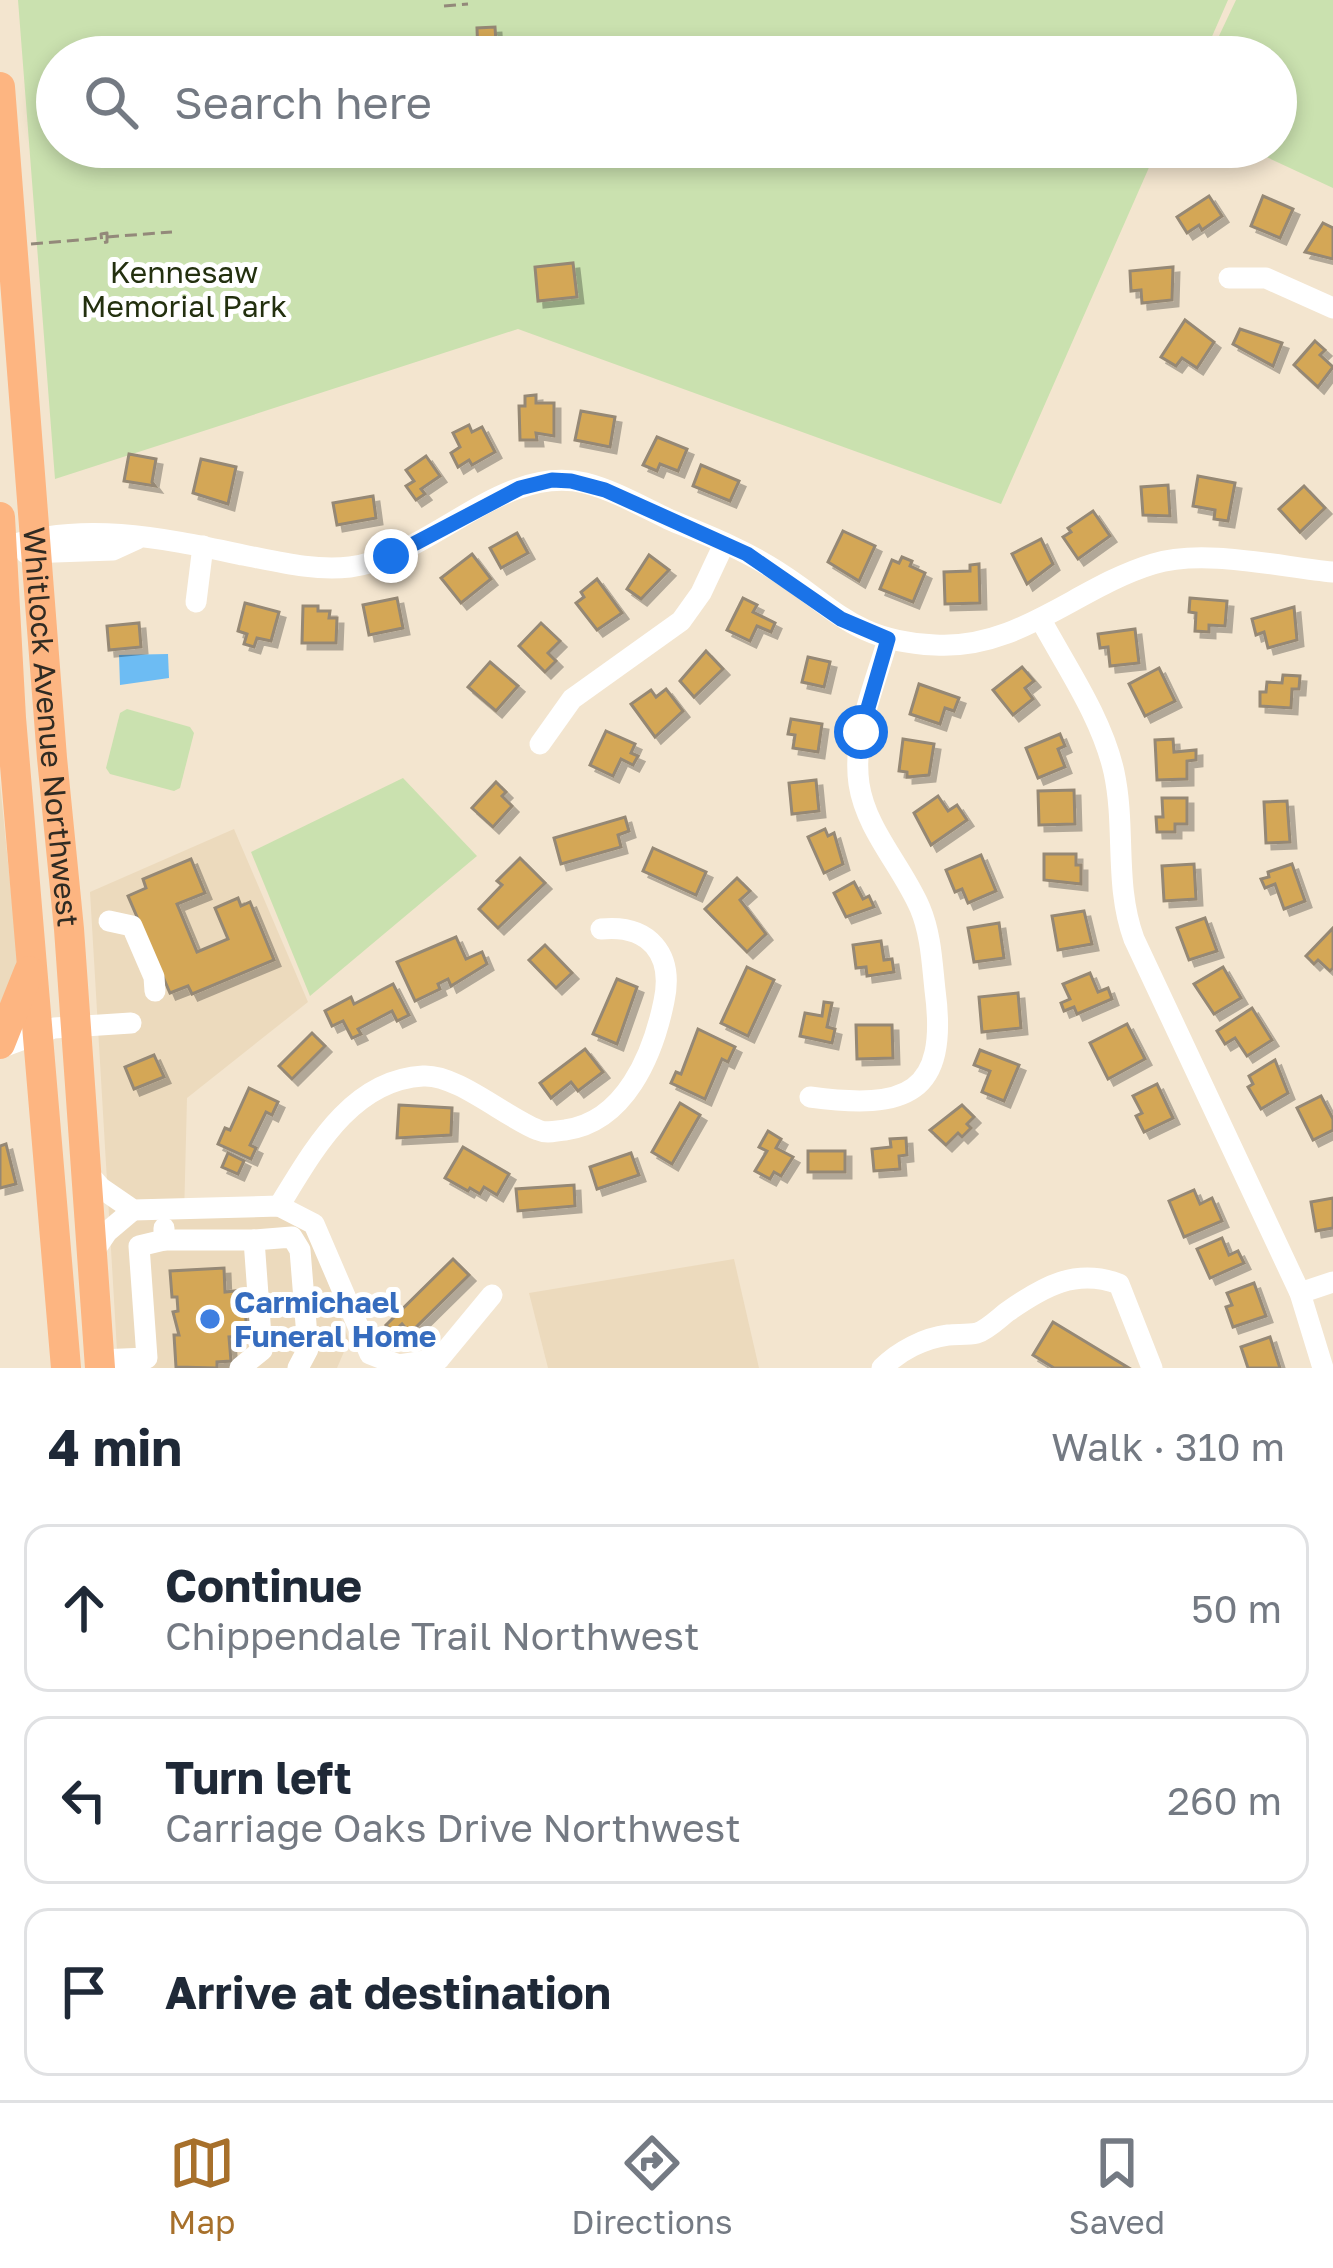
<!DOCTYPE html>
<html lang="en">
<head>
<meta charset="utf-8">
<style>
  body { margin:0; font-family:"Golos Text",sans-serif; background:#f6f6f7; color:#1f2937 }
  .stop { position:absolute; width:36px; height:36px; margin:-27px; border:9px solid #1a73e8; border-radius:50%; background:#fff }
  .stop.end { background:#1a73e8; border-color:#fff; box-shadow:0 3px 12px #0008 }
  .list { margin:0; padding:0; list-style:none }
  h2 { display:flex; justify-content:space-between; align-items:center; height:156px; margin:0; padding:0 48px; font-size:51px }
  h2 small { font-size:39px; font-weight:400; color:#747a83 }
  .list li { display:grid; grid-template-columns:78px 1fr auto; gap:36px; align-items:center; box-sizing:border-box; height:168px; margin:0 24px 24px; padding:0 24px; border:3px solid #e0e1e3; border-radius:24px }
  .list b { display:block; font-size:45px; white-space:nowrap }
  .list p { margin:0; font-size:39px; white-space:nowrap; color:#747a83 }
  .list em { font-size:39px; font-style:normal; color:#747a83 }
  .icon { flex:none; width:66px; height:66px; fill:none; stroke:currentColor; stroke-width:2; stroke-linecap:round; stroke-linejoin:round }
  .map { position:relative; flex:none; width:1333px; height:1368px; overflow:hidden }
  .search { position:absolute; background:#fff; box-shadow:0 6px 18px #0003; left:36px; right:36px; top:36px; height:132px; display:flex; align-items:center; gap:30px; box-sizing:border-box; padding:0 42px; border-radius:66px; color:#747a83; font-size:45px }
  .sheet { height:732px; background:#fff }
  nav { display:flex; justify-content:space-around; align-items:center; box-sizing:border-box; height:168px; border-top:3px solid #e0e1e3; background:#fff; font-size:33px; color:#747a83 }
  nav a { display:grid; justify-items:center; gap:6px }
  nav .on { color:#a7702b }
  .map>svg:first-child { display:block }
</style>
</head>
<body>
<div class="map">
<svg width="1333" height="1368" viewBox="0 0 1333 1368">
  <defs>
    <filter id="shadow"><feDropShadow dx="6" dy="6" stdDeviation="0" flood-color="#0004"/></filter>
  </defs>
  <rect width="100%" height="100%" fill="#f3e5cf"/>
  <g fill="#ecdabd">
    <polygon points="0,783 19,972 0,1010"/>
    <polygon points="234,829 308,1002 187,1098 184,1217 282,1214 307,1225 349,1340 337,1368 118,1368 90,892"/>
    <polygon points="734,1259 759,1368 548,1368 529,1293"/>
  </g>
  <g fill="#cae1af">
    <polygon points="18,0 1228,0 1203,57 57,57 57,147 1158,147 1001,504 518,329 55,479"/>
    <polygon points="1236,0 1333,0 1333,188 1245,147 1276,147 1276,57 1209,57"/>
    <polygon points="127,709 190,727 194,733 180,788 174,791 110,774 106,768 120,713"/>
    <polygon points="403,778 477,856 310,996 251,852"/>
  </g>
  <polygon fill="#6dbcf3" points="168,654 169,678 120,685 119,655"/>
  <g fill="#d4a757" stroke="#958874" stroke-width="3" filter="url(#shadow)">
    <polygon points="495,27 497,57 478,57 477,28"/>
    <polygon points="1209,196 1222,216 1202,230 1199,225 1187,233 1177,217"/>
    <polygon points="1263,196 1293,209 1280,238 1251,226"/>
    <polygon points="1323,223 1333,228 1333,259 1305,252"/>
    <polygon points="573,263 577,297 538,301 535,267"/>
    <polygon points="1173,267 1172,300 1142,303 1141,290 1131,291 1130,271"/>
    <polygon points="1185,320 1214,342 1197,368 1182,358 1176,366 1161,357"/>
    <polygon points="1240,329 1282,343 1273,366 1233,344"/>
    <polygon points="1315,341 1325,350 1320,355 1333,367 1318,387 1294,365"/>
    <polygon points="536,395 536,403 554,403 554,436 536,433 537,440 520,440 519,406 525,406 525,396"/>
    <polygon points="581,411 615,417 610,447 575,440"/>
    <polygon points="469,425 472,432 482,427 495,452 472,465 469,460 458,467 451,453 460,447 453,433"/>
    <polygon points="657,437 687,449 678,471 660,464 657,471 643,465"/>
    <polygon points="129,454 156,459 152,482 155,486 124,481"/>
    <polygon points="426,456 440,476 421,489 425,494 416,500 406,486 414,481 406,470"/>
    <polygon points="201,459 236,467 228,504 193,493"/>
    <polygon points="701,465 739,481 730,501 693,486"/>
    <polygon points="1198,476 1235,483 1228,521 1214,519 1215,510 1193,506"/>
    <polygon points="1168,485 1170,516 1143,515 1141,487"/>
    <polygon points="1304,486 1325,508 1300,532 1279,509"/>
    <polygon points="373,496 376,518 337,525 333,503"/>
    <polygon points="1093,511 1110,536 1078,559 1063,537 1071,532 1068,528"/>
    <polygon points="843,531 875,546 859,581 828,562"/>
    <polygon points="517,533 528,553 501,568 490,548"/>
    <polygon points="1041,539 1053,564 1027,584 1012,554"/>
    <polygon points="472,554 491,579 461,603 441,578"/>
    <polygon points="649,555 669,570 641,599 627,589"/>
    <polygon points="902,557 912,561 910,566 925,573 913,602 880,589 892,560 899,563"/>
    <polygon points="979,564 980,603 945,604 944,572 970,571 970,565"/>
    <polygon points="597,579 622,613 597,630 576,603 584,597 581,592"/>
    <polygon points="397,598 403,628 369,635 363,605"/>
    <polygon points="743,598 757,605 753,612 775,623 771,632 757,626 750,641 727,630"/>
    <polygon points="1190,598 1227,601 1225,626 1209,625 1209,632 1195,631 1196,613 1189,612"/>
    <polygon points="245,603 279,612 271,641 257,638 254,647 244,644 247,634 238,631"/>
    <polygon points="303,606 318,606 318,611 330,611 329,618 337,618 336,643 302,643"/>
    <polygon points="1294,607 1297,640 1268,648 1264,632 1256,635 1252,619"/>
    <polygon points="139,623 141,647 109,650 107,626"/>
    <polygon points="541,623 560,641 548,653 556,661 545,672 519,646"/>
    <polygon points="1135,629 1139,663 1110,666 1108,647 1100,648 1098,634"/>
    <polygon points="706,651 723,669 694,697 680,681"/>
    <polygon points="808,657 830,662 824,687 802,682"/>
    <polygon points="490,662 518,686 496,711 468,687"/>
    <polygon points="1022,667 1034,681 1025,688 1033,699 1013,715 993,690"/>
    <polygon points="1159,668 1175,701 1145,716 1129,684"/>
    <polygon points="1283,675 1300,676 1299,689 1292,689 1291,708 1260,706 1260,692 1266,692 1267,682 1282,683"/>
    <polygon points="919,684 959,698 954,711 945,708 940,724 910,714"/>
    <polygon points="666,689 683,711 655,737 631,704 651,690 656,697"/>
    <polygon points="791,719 822,724 818,752 793,748 795,735 788,734"/>
    <polygon points="606,731 635,744 631,753 638,756 633,765 621,759 613,776 590,765"/>
    <polygon points="1060,734 1065,746 1058,749 1065,767 1038,778 1026,748"/>
    <polygon points="903,739 934,744 929,775 907,777 907,772 899,771"/>
    <polygon points="1173,739 1174,752 1196,750 1196,760 1187,761 1187,779 1157,780 1155,740"/>
    <polygon points="816,780 819,811 792,814 789,783"/>
    <polygon points="496,782 506,792 502,796 512,806 493,827 472,808"/>
    <polygon points="1074,790 1075,824 1039,825 1038,791"/>
    <polygon points="938,796 948,811 957,805 967,820 931,845 914,813"/>
    <polygon points="1162,798 1187,798 1187,824 1175,824 1175,832 1157,832 1156,817 1163,817"/>
    <polygon points="1287,801 1290,842 1266,843 1264,802"/>
    <polygon points="625,817 629,831 618,835 621,847 561,864 554,838"/>
    <polygon points="825,829 828,836 834,833 843,864 824,873 808,837"/>
    <polygon points="653,848 706,872 696,895 643,871"/>
    <polygon points="1044,854 1076,854 1076,865 1081,865 1081,884 1044,880"/>
    <polygon points="981,855 996,891 968,903 962,889 955,892 946,870"/>
    <polygon points="520,858 545,883 498,928 479,909 502,885 497,881"/>
    <polygon points="191,859 205,893 177,904 197,952 228,939 215,908 238,898 241,906 250,902 274,960 192,994 188,986 170,993 128,896 146,888 143,879"/>
    <polygon points="1194,864 1196,899 1164,901 1162,866"/>
    <polygon points="1292,864 1305,901 1284,909 1275,884 1265,888 1261,879 1269,877 1268,872"/>
    <polygon points="737,878 750,891 740,900 766,934 747,952 705,909"/>
    <polygon points="854,882 863,899 869,896 874,907 846,917 834,893"/>
    <polygon points="1084,911 1092,944 1058,950 1052,916"/>
    <polygon points="1205,918 1217,951 1189,960 1177,928"/>
    <polygon points="999,923 1004,958 974,962 968,928"/>
    <polygon points="1333,928 1333,968 1330,971 1318,960 1314,964 1306,956"/>
    <polygon points="456,937 466,959 482,952 487,964 451,986 448,979 438,984 440,989 415,1001 397,962"/>
    <polygon points="881,941 884,960 892,959 894,972 867,976 866,967 856,968 853,945"/>
    <polygon points="545,945 572,973 556,988 529,960"/>
    <polygon points="747,967 774,980 748,1036 721,1023"/>
    <polygon points="1223,967 1241,998 1214,1014 1194,984"/>
    <polygon points="1090,973 1098,992 1108,988 1112,999 1077,1014 1074,1007 1064,1011 1061,1003 1070,999 1063,984"/>
    <polygon points="617,979 637,987 617,1044 593,1034"/>
    <polygon points="393,984 409,1015 397,1021 392,1011 358,1029 361,1034 352,1038 343,1021 332,1026 325,1011 351,997 354,1004"/>
    <polygon points="1018,993 1021,1028 982,1032 979,997"/>
    <polygon points="824,1002 832,1003 827,1027 835,1029 832,1043 800,1036 805,1013 822,1016"/>
    <polygon points="1252,1008 1272,1040 1247,1056 1235,1038 1225,1044 1217,1031"/>
    <polygon points="1127,1024 1145,1059 1108,1079 1090,1043"/>
    <polygon points="856,1025 892,1025 893,1058 857,1059"/>
    <polygon points="698,1029 735,1047 728,1062 722,1059 705,1099 671,1083 676,1072 681,1074"/>
    <polygon points="312,1033 325,1046 292,1079 279,1066"/>
    <polygon points="585,1049 603,1072 578,1091 571,1082 551,1098 540,1083"/>
    <polygon points="980,1050 1019,1065 1004,1101 982,1092 990,1071 974,1065"/>
    <polygon points="154,1055 164,1077 134,1089 125,1067"/>
    <polygon points="1275,1060 1288,1093 1261,1109 1248,1087 1253,1084 1249,1076"/>
    <polygon points="1157,1084 1173,1118 1144,1132 1136,1116 1142,1113 1133,1096"/>
    <polygon points="249,1088 278,1102 272,1115 266,1112 250,1145 256,1148 251,1159 218,1144 225,1128 230,1130"/>
    <polygon points="1321,1096 1333,1119 1333,1130 1313,1140 1297,1108"/>
    <polygon points="680,1103 700,1115 672,1164 652,1152"/>
    <polygon points="399,1105 452,1108 451,1135 397,1138"/>
    <polygon points="962,1105 974,1117 967,1124 971,1128 962,1137 958,1133 946,1145 930,1130"/>
    <polygon points="768,1131 781,1139 776,1148 793,1157 781,1176 774,1172 770,1179 755,1171 767,1151 759,1147"/>
    <polygon points="906,1138 907,1155 899,1156 900,1169 874,1171 872,1149 891,1147 890,1139"/>
    <polygon points="6,1144 16,1184 0,1188 0,1146"/>
    <polygon points="463,1147 509,1174 497,1195 484,1187 480,1194 470,1188 468,1191 445,1178"/>
    <rect x="808" y="1151" width="37" height="21"/>
    <polygon points="228,1153 244,1161 238,1174 222,1167"/>
    <polygon points="631,1153 639,1175 597,1189 590,1167"/>
    <polygon points="574,1185 575,1206 518,1211 516,1189"/>
    <polygon points="1194,1190 1200,1204 1212,1198 1222,1221 1184,1237 1169,1201"/>
    <polygon points="1333,1198 1333,1228 1316,1231 1311,1202"/>
    <polygon points="1222,1238 1229,1255 1238,1251 1244,1263 1210,1278 1197,1249"/>
    <polygon points="453,1259 469,1275 410,1333 402,1324 393,1333 386,1325"/>
    <polygon points="224,1268 225,1292 244,1290 247,1336 229,1337 231,1361 217,1362 217,1368 176,1367 174,1335 179,1335 173,1312 178,1311 177,1297 172,1297 170,1271"/>
    <polygon points="1254,1283 1266,1316 1233,1327 1226,1307 1232,1305 1227,1293"/>
    <polygon points="1053,1322 1129,1368 1054,1368 1033,1355"/>
    <polygon points="1270,1337 1280,1368 1248,1368 1241,1347"/>
  </g>
  <g fill="none" stroke-linecap="round" stroke-linejoin="round">
    <g stroke="#93897a" stroke-width="3" stroke-dasharray="12 6" stroke-linecap="butt">
      <polyline points="444,6 468,4"/>
      <polygon points="107,233 107,242 102,243 101,234"/>
      <polyline points="107,237 172,232"/>
      <polyline points="31,244 101,238"/>
    </g>
    <g stroke="#fff" stroke-width="21">
      <polyline points="1229,278 1266,278 1333,308"/>
      <path d="M3,548C81,520 163,538 243,555C279,562 314,571 350,567C431,557 502,463 585,483C613,490 641,506 668,519C701,533 736,546 767,565C832,603 849,641 935,645C1019,650 1077,587 1153,564C1203,548 1280,567 1333,572"/>
      <polyline points="26,553 113,550 137,539"/>
      <polyline points="196,602 203,546"/>
      <path d="M1041,620C1067,668 1102,718 1114,772C1126,828 1114,885 1134,939L1300,1293L1323,1368"/>
      <polyline points="540,744 572,699 681,621 701,593 724,544"/>
      <polyline points="109,921 132,926 154,977 155,991"/>
      <polyline points="0,1048 54,1028 131,1023"/>
      <path d="M810,1097C906,1110 949,1095 935,990C932,963 931,934 920,908C902,866 866,830 859,784C852,735 875,685 888,639"/>
      <polyline points="85,1170 101,1188 133,1210 279,1206 314,1224 370,1354 399,1365 439,1359"/>
      <path d="M279,1206C312,1153 350,1080 423,1076C457,1074 505,1117 538,1130C547,1134 555,1131 565,1130C625,1122 653,1055 664,1001C674,954 649,924 601,929"/>
      <polyline points="164,1240 254,1240 262,1350 240,1368"/>
      <polyline points="254,1240 292,1237 300,1250 308,1349 298,1368"/>
      <polyline points="90,1257 107,1232 133,1210"/>
      <polyline points="1300,1293 1333,1282"/>
      <polyline points="439,1359 492,1295"/>
      <polyline points="99,1360 147,1358 139,1246 164,1240 164,1228"/>
      <path d="M882,1368C899,1351 924,1338 948,1335C957,1334 968,1335 977,1333C987,1330 998,1319 1007,1312C1044,1286 1076,1268 1119,1284L1152,1368"/>
    </g>
    <g stroke="#fdb581" stroke-width="30">
      <path id="s1" d="M0,87L52,758L69,929L100,1368"/>
      <polyline points="0,517 11,718 66,1368"/>
      <polyline points="0,1044 29,971"/>
    </g>
  </g>
  <g fill="none" stroke-linecap="round" stroke-linejoin="round">
    <polyline stroke="#1a73e8" stroke-width="15" points="391,556 520,488 552,480 571,481 605,490 747,554 841,619 888,639 861,732"/>
  </g>
  <circle fill="#3f7fe0" stroke="#fff" stroke-width="4.5" cx="210" cy="1319" r="12"/>
  <g text-anchor="middle" dominant-baseline="central" stroke-width="10" stroke-linejoin="round" paint-order="stroke">
    <g font-size="30" fill="#23300f" stroke="#fff">
      <text x="184" y="272">Kennesaw<tspan x="184" dy="34">Memorial Park</tspan></text>
    </g>
    <g font-size="30" fill="#302b23" stroke="#fff">
      <text stroke="none"><textPath href="#s1" startOffset="642">Whitlock Avenue Northwest</textPath></text>
    </g>
    <g font-size="30" font-weight="bold" fill="#366cbe" stroke="#fff" text-anchor="start">
      <text x="234" y="1302">Carmichael<tspan x="234" dy="34">Funeral Home</tspan></text>
    </g>
  </g>
</svg>
<div class="stop" style="left:861px;top:732px"></div>
<div class="stop end" style="left:391px;top:556px"></div>
<div class="search"><svg class="icon" aria-label="search" viewBox="0 0 24 24"><circle cx="10" cy="10" r="6"/><path d="M15 15l6 6"/></svg>Search here</div>
</div>
<section class="sheet">
<h2>4 min<small>Walk · 310 m</small></h2>
<ul class="list">
<li><svg class="icon" aria-label="ahead" viewBox="0 0 24 24"><path d="M12 20V5M6 11l6-6 6 6"/></svg><div><b>Continue</b><p>Chippendale Trail Northwest</p></div><em>50 m</em></li>
<li><svg class="icon" aria-label="left" viewBox="0 0 24 24"><path d="M17 20v-9H6M10 6l-5 5 5 5"/></svg><div><b>Turn left</b><p>Carriage Oaks Drive Northwest</p></div><em>260 m</em></li>
<li><svg class="icon" aria-label="arrive" viewBox="0 0 24 24"><path d="M6 21V4h12l-3 4 3 4H6"/></svg><div><b>Arrive at destination</b></div></li>
</ul>
</section>
<nav>
<a class="on"><svg class="icon" aria-label="map" viewBox="0 0 24 24"><path d="M3 6l6-2 6 2 6-2v14l-6 2-6-2-6 2zM9 4v14M15 6v14"/></svg>Map</a>
<a><svg class="icon" aria-label="directions" viewBox="0 0 24 24"><path d="M12 3l9 9-9 9-9-9zM9 14v-3h6M13 9l2 2-2 2"/></svg>Directions</a>
<a><svg class="icon" aria-label="saved" viewBox="0 0 24 24"><path d="M7 4h10v16l-5-4-5 4z"/></svg>Saved</a>
</nav>
</body>
</html>
